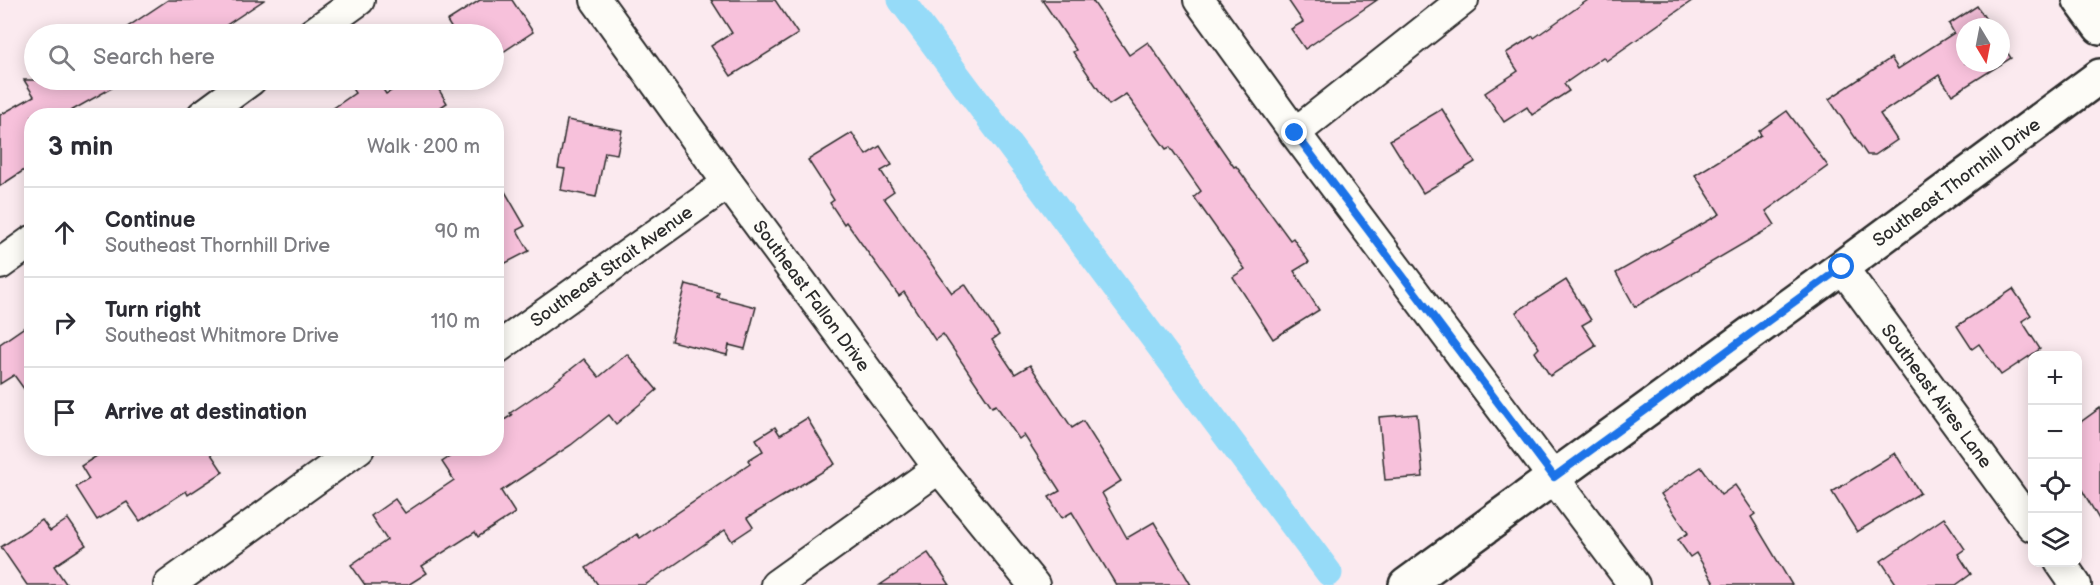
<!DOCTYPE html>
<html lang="en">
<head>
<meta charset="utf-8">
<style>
  body { margin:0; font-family:"Balsamiq Sans",sans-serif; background:#f7f7f7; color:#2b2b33 }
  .controls { position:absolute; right:18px; bottom:18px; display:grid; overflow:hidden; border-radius:12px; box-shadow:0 3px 15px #0003 }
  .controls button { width:54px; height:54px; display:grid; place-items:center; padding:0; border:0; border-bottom:2px solid #e1e1e2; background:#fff; color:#2b2b33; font:30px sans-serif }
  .compass { position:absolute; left:1956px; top:18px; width:54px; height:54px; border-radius:50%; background:#fff; box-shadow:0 3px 15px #0003; rotate:170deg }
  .stop { position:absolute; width:18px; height:18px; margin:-14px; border:4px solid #1a73e8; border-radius:50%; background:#fff }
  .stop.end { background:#1a73e8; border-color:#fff; box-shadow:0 2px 6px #0008 }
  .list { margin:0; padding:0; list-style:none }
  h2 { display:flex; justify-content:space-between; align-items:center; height:78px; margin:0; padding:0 24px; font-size:26px }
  h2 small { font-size:20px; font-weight:400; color:#7c7c81 }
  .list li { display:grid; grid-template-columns:39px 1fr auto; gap:18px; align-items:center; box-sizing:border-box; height:90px; padding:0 24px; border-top:2px solid #e1e1e2 }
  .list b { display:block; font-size:22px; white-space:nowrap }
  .list p { margin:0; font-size:20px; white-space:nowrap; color:#7c7c81 }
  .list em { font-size:20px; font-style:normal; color:#7c7c81 }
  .icon { flex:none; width:33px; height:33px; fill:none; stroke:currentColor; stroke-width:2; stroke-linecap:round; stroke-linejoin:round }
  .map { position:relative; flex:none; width:2100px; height:585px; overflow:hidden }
  .search { position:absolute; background:#fff; box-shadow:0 3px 15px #0003; left:24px; top:24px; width:480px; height:66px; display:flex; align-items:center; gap:15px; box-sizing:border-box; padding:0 21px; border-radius:33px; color:#7c7c81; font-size:22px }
  .panel { position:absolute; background:#fff; box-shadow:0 3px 15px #0003; left:24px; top:108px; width:480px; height:348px; border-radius:24px }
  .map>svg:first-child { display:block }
</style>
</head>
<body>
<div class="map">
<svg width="2100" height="585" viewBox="0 0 2100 585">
  <rect width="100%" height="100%" fill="#fbeaef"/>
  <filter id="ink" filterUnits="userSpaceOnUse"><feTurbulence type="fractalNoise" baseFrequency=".0167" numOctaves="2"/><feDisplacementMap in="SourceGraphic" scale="12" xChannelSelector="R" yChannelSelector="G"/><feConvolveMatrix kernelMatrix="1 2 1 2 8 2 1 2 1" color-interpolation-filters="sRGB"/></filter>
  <g filter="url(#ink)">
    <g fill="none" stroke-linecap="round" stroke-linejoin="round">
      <polyline stroke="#96dbf8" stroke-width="27" points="901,0 1329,573"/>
    </g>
    <g fill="#f7c1db" stroke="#2b2b2b" stroke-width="1.5">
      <polygon points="168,0 264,0 213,34 117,34"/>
      <polygon points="480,0 512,0 533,32 494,58 494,34 455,34 447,21"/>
      <polygon points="711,0 775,0 798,34 731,76 711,46 732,33"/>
      <polygon points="1042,0 1092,0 1129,55 1148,42 1234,167 1236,166 1290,240 1293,238 1309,262 1294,271 1319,310 1273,339 1233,277 1245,269 1194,197 1201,191 1170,147 1166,149 1126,94 1109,105 1073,52 1076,50"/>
      <polygon points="1288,0 1377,0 1305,49 1291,29 1303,22"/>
      <polygon points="1588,0 1693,0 1606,61 1603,57 1564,84 1569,91 1532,115 1527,107 1504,122 1485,93 1518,71 1506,53 1533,36 1534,38"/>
      <polygon points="1977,6 1991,27 1965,27 1965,63 2001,63 2001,43 2011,58 1952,95 1939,75 1880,114 1897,140 1875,155 1867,155 1829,99 1891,58 1898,69 1954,33 1949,24"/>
      <polygon points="24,80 126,80 62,116 32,116 32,165 0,186 0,115 34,96"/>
      <polygon points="363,80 377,80 386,94 410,80 433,80 447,103 427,116 322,116 355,93 351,87"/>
      <polygon points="1442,109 1475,162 1423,193 1390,140"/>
      <polygon points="1787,111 1828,166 1766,211 1775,225 1635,307 1616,273 1720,214 1695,175 1761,135 1759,131"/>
      <polygon points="567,120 622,130 617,154 605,152 596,197 561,190 565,169 558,168"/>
      <polygon points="852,133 866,155 880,146 892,165 881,171 894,191 884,198 952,293 965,284 999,335 992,340 1015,374 1030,365 1072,428 1083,421 1121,481 1102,493 1127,538 1154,522 1191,585 1116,585 1072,512 1062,518 1049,497 1060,491 1024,435 1019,439 996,405 992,407 943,334 935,340 904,292 899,296 846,222 844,224 830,203 834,200 808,160"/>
      <polygon points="496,176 525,226 517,230 529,251 496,268"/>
      <polygon points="1566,280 1591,320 1582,325 1596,346 1550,376 1535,352 1539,348 1516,312"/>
      <polygon points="686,284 719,293 717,297 756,307 745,349 729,345 727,355 671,341"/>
      <polygon points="2013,289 2031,315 2022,321 2040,349 2001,375 1979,344 1972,349 1957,326"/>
      <polygon points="32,322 32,400 14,375 0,384 0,344"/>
      <polygon points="627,354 657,390 616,424 609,415 571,445 501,491 515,513 478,537 475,532 422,566 427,573 408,585 365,585 351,565 387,540 371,516 395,499 405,513 454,480 442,462 463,448 496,448 496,425 512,415 510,413 547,388 584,359 599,377"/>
      <polygon points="2100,408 2100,521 2078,483 2078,424"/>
      <polygon points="1417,414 1423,477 1385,480 1379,417"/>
      <polygon points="807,418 835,464 747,518 753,527 732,541 725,530 645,585 598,585 586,568 637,534 640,538 750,464 748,460 763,451 756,439 775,427 780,435"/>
      <polygon points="109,448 207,448 223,472 188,495 186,491 140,521 127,502 97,520 76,487 89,479 81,466"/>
      <polygon points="1895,453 1920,493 1857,532 1832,492"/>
      <polygon points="1701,467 1721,495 1735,485 1755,514 1751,517 1792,585 1715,585 1696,553 1690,557 1678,540 1688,533 1661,494"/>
      <polygon points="1944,518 1965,549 1958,554 1971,574 1956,585 1897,585 1881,561"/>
      <polygon points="68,519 86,545 54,566 67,585 27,585 1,547 42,520 50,531"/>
      <polygon points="928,553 950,585 880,585"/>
    </g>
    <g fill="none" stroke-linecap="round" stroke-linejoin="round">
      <g stroke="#2b2b2b" stroke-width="34">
        <g id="minor">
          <path id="s1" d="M596,0L728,183L939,468L1034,585"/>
          <polyline points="1199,0 1295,133 1634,585"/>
          <polyline points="312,34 359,0"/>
          <polyline points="202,116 251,80"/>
          <polyline points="1295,133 1463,0"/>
          <polyline points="0,264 32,241"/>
          <path id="s2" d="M1842,267L2032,526"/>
          <path id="s3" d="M496,349L728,183"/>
          <polyline points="2060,562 2076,585"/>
          <polyline points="169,585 359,448"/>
          <polyline points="776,585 939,468"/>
        </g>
      </g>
      <g stroke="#2b2b2b" stroke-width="38">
        <g id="tertiary">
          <path id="s4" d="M1406,585L1842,267L2100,76"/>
        </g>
      </g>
      <g stroke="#2b2b2b" stroke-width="38">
        <polyline id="secondary" points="2080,0 2100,27"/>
      </g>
      <use href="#minor" stroke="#fdfcf7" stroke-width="30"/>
      <use href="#tertiary" stroke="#fdfcf7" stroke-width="33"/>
      <use href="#secondary" stroke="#fdfcf7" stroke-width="33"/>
    </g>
  </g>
  <g fill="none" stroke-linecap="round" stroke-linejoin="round" filter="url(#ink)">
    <polyline stroke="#1a73e8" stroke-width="8" points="1295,133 1554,477 1842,267"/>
  </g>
  <g text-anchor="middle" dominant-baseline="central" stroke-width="4.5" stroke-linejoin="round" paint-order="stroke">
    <g font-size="18" fill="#2b2b2b" stroke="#fdfcf7">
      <text stroke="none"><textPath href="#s4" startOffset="682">Southeast Thornhill Drive</textPath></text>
      <text stroke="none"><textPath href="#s3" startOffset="142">Southeast Strait Avenue</textPath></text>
      <text stroke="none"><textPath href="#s1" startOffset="366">Southeast Fallon Drive</textPath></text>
      <text stroke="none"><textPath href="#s2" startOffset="160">Southeast Aires Lane</textPath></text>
    </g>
  </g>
</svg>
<div class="controls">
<button>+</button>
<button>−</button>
<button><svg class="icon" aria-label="locate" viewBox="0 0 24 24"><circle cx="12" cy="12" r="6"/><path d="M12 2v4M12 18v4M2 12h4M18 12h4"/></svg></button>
<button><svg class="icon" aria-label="layers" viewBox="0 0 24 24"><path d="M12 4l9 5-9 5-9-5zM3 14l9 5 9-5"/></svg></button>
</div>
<svg class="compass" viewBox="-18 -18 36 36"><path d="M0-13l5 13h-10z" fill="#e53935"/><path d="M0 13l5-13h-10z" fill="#7c7c81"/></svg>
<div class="stop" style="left:1842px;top:267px"></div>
<div class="stop end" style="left:1295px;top:133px"></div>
<div class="search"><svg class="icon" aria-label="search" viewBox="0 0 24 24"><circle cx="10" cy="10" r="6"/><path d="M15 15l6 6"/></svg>Search here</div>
<section class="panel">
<h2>3 min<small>Walk · 200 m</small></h2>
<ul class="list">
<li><svg class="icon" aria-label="ahead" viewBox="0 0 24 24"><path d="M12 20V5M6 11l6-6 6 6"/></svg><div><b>Continue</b><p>Southeast Thornhill Drive</p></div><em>90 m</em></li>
<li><svg class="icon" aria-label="right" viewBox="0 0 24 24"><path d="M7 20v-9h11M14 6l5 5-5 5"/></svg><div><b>Turn right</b><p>Southeast Whitmore Drive</p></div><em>110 m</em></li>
<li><svg class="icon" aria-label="arrive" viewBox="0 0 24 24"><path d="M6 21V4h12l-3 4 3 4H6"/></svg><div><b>Arrive at destination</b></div></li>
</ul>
</section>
</div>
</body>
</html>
